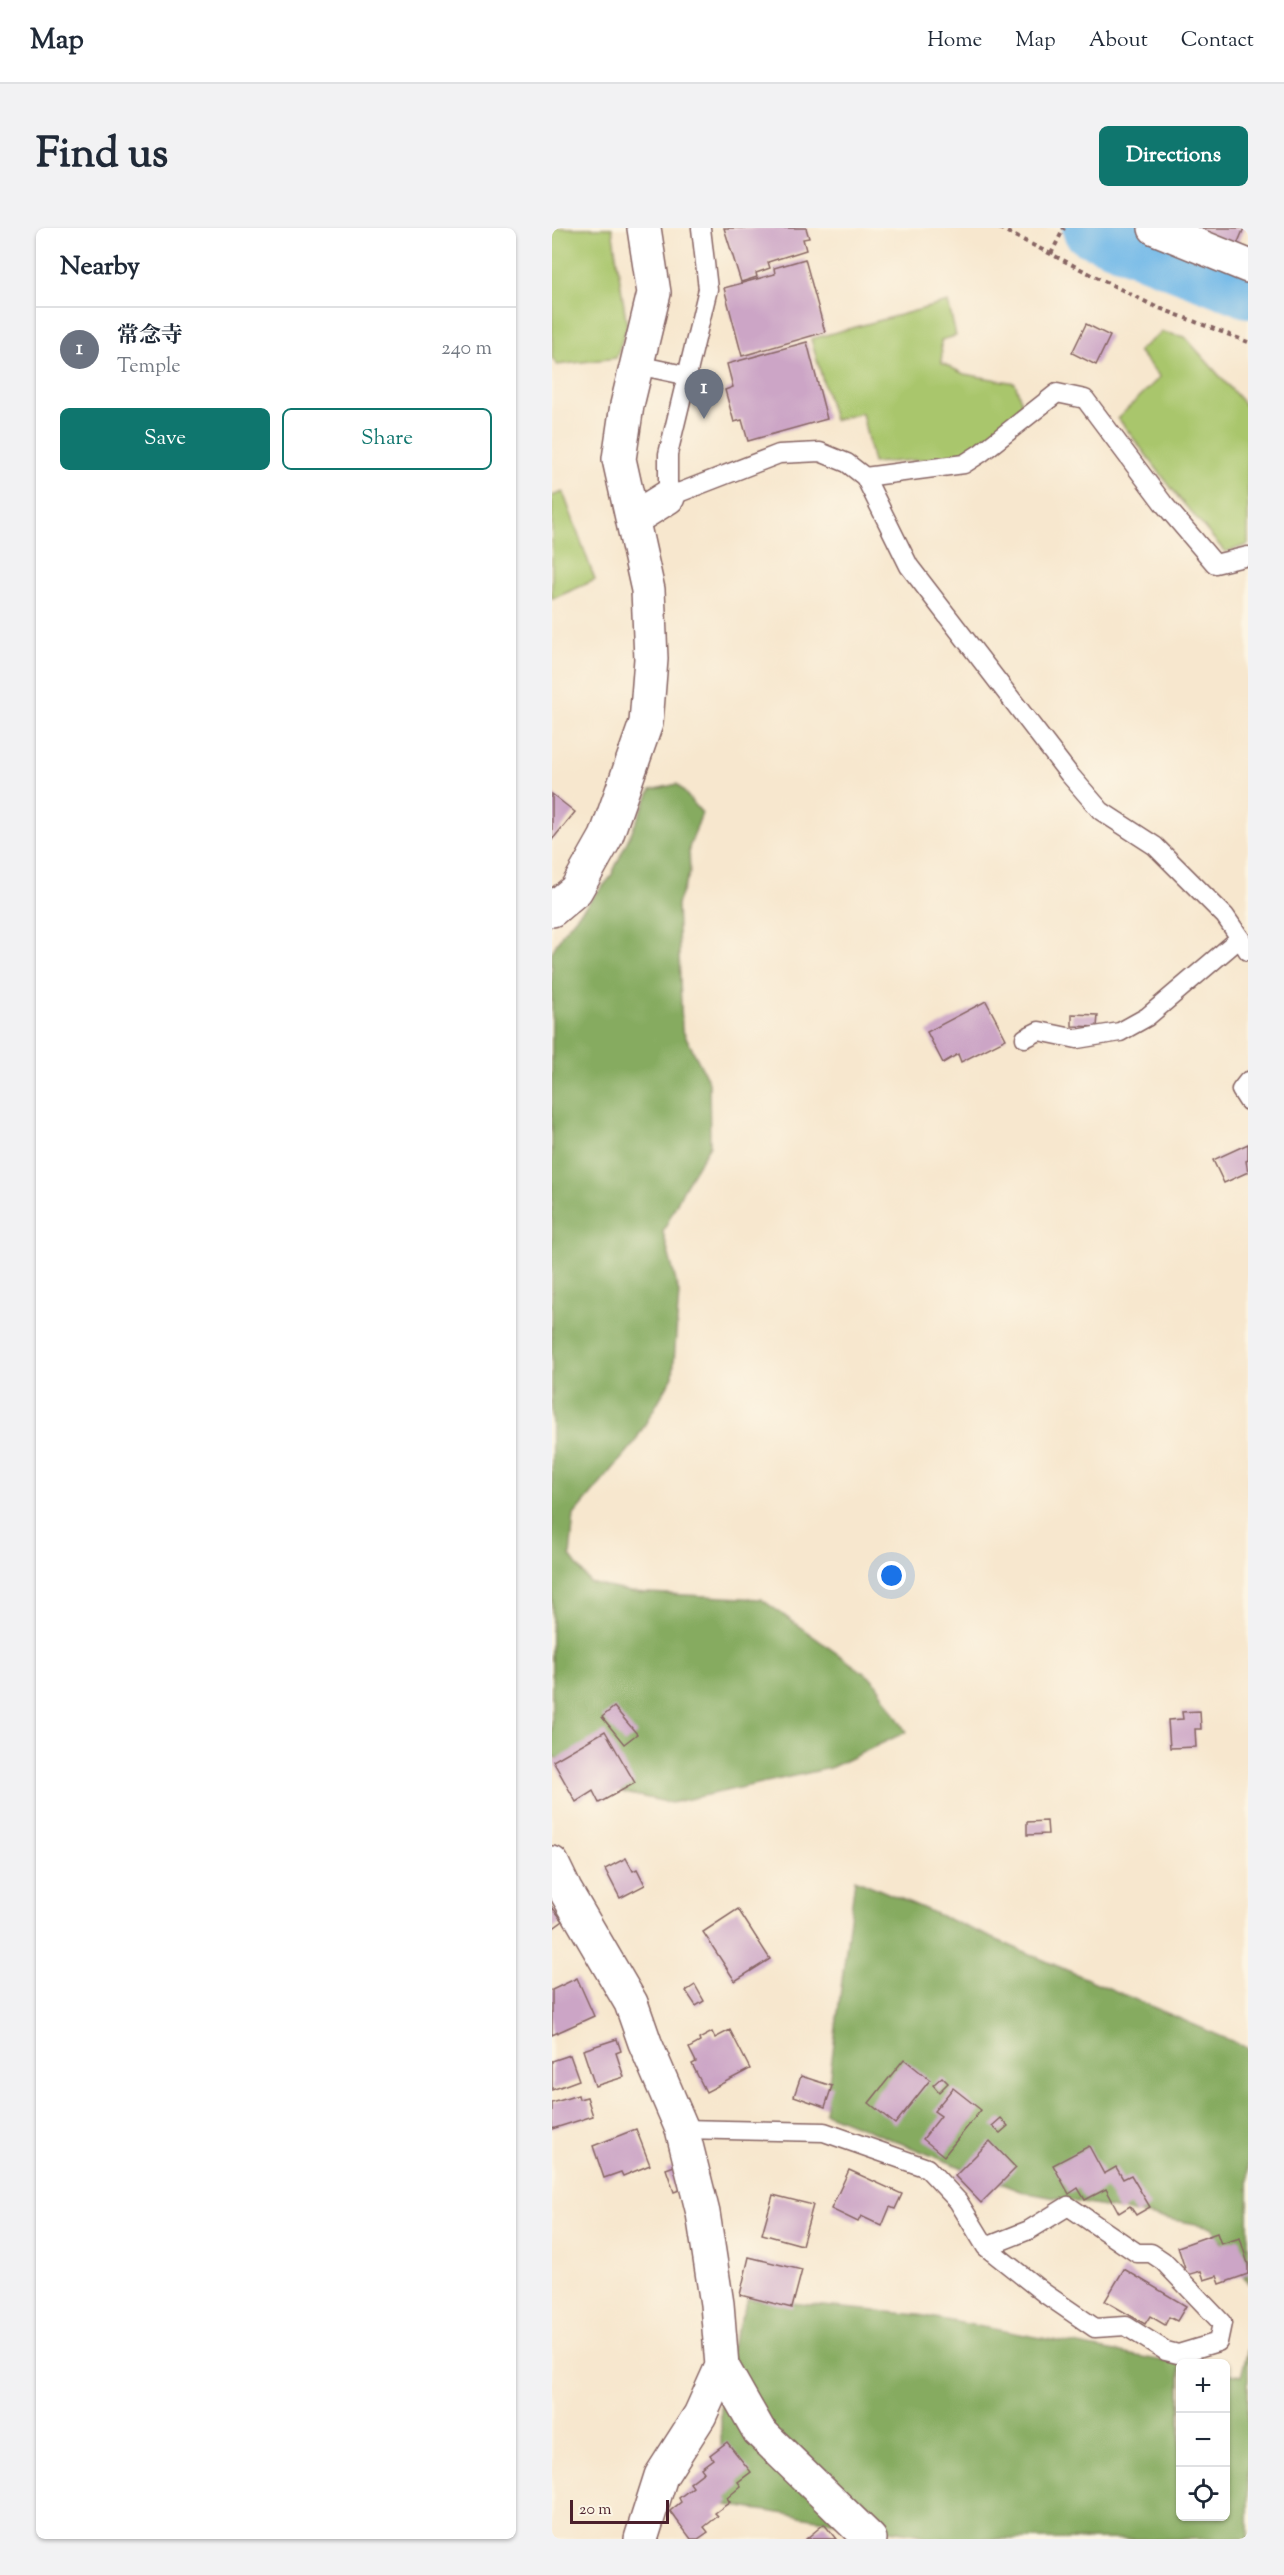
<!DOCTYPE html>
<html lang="en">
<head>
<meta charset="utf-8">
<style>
  body { margin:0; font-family:"Sorts Mill Goudy","Noto Serif JP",serif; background:#f2f2f3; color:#1f2937 }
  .controls { position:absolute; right:18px; bottom:18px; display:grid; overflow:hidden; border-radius:9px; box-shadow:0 2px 4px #0004 }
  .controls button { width:54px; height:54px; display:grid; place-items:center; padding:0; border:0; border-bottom:2px solid #e0e1e3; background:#fff; color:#1f2937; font:30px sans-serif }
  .scale { position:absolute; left:18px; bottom:15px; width:99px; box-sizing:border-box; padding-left:6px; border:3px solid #4a1f2b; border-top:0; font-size:16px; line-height:21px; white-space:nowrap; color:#4a1f2b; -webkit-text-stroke:4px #fcf5e5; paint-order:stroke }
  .you { position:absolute; left:340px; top:1348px; width:21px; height:21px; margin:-15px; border:4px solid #fff; border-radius:50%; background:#1a73e8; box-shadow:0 0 0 9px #1a73e833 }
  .badge { display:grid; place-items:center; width:39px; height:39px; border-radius:50%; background:#0f766e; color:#fff; font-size:20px; font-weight:700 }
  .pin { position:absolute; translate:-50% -50px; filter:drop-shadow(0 2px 3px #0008) }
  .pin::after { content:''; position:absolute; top:32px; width:21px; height:18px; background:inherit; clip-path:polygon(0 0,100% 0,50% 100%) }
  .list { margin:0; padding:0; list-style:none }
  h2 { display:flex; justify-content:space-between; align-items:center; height:78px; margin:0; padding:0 24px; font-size:26px }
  h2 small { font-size:20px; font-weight:400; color:#747a83 }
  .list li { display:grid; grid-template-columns:39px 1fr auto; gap:18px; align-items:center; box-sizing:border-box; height:84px; padding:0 24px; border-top:2px solid #e0e1e3 }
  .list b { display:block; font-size:22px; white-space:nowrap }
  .list p { margin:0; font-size:20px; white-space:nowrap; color:#747a83 }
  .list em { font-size:20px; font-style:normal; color:#747a83 }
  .actions { display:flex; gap:12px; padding:18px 24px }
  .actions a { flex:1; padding:14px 0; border:2px solid #0f766e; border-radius:9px; text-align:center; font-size:21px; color:#0f766e }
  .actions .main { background:#0f766e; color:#fff }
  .icon { flex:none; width:33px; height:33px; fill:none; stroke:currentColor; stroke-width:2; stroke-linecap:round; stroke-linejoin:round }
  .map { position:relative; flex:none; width:696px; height:2311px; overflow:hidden; border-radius:9px }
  header { display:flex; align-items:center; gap:36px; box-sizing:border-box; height:84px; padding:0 30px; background:#fff; border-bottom:2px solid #e0e1e3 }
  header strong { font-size:28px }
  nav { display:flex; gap:33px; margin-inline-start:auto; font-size:21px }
  .intro { display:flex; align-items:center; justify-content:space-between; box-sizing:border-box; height:144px; padding:0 36px }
  h1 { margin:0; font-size:42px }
  .button { padding:15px 27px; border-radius:9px; background:#0f766e; color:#fff; font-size:21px; font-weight:700 }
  main { display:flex; gap:36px; padding:0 36px }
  aside { flex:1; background:#fff; border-radius:9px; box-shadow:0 2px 4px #0004 }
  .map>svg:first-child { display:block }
</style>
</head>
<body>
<header>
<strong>Map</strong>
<nav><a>Home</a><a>Map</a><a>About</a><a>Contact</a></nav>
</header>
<div class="intro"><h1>Find us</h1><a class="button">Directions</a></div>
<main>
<aside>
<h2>Nearby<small></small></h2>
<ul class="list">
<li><span class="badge" style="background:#6b7280">1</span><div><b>常念寺</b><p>Temple</p></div><em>240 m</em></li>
</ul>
<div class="actions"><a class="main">Save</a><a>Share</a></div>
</aside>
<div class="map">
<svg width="696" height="2311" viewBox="0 0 696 2311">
  <rect width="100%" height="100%" fill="#fcf5e5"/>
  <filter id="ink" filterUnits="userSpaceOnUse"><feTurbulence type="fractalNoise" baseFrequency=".0167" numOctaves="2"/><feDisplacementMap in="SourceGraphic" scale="12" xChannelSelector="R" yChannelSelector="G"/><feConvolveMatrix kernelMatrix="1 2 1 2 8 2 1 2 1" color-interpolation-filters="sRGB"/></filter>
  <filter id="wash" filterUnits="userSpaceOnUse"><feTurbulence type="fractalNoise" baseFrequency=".008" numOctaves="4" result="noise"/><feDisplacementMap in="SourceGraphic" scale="24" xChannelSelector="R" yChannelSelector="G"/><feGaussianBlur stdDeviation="1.35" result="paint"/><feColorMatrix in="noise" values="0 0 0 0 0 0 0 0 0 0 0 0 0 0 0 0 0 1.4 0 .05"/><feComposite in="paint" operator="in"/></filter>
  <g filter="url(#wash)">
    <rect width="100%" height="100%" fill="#f7e7ce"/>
    <g fill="#a9c66c" stroke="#7a724c" stroke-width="1.5">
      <polygon points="0,0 60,0 75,98 64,130 5,137 0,130"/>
      <polygon points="396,74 404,108 389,112 390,135 412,146 463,155 472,182 425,221 394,230 321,235 310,185 282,192 259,111"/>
      <polygon points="610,104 633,109 696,180 696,317 673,324 627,270 566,190 608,149 586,123"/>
      <polygon points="11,264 43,352 0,371 0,268"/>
    </g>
    <g fill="#86ab60" stroke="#686546" stroke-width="1.5">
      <polygon points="125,556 150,585 137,620 138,645 125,676 130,801 157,854 158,917 132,960 111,1004 127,1065 121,1148 81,1217 22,1287 18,1328 38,1355 78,1364 209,1371 322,1452 354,1504 278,1540 119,1575 73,1565 0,1528 0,724 12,703 58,650 99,562"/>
      <polygon points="303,1651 696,1820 696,2055 660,1999 471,1964 273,1885"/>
      <polygon points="196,2071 367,2087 628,2136 628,2288 674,2288 674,2145 689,2148 696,2121 696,2311 377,2311 364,2306 169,2276 169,2147"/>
    </g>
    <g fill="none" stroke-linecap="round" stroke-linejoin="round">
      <polyline stroke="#70b8e8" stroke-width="58" points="539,0 696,61"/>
    </g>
    <g id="blocks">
      <g fill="#cca5c6">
        <polygon points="172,0 254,0 257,10 251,11 254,22 216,34 218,40 204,45 205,49 189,54"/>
        <polygon points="642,0 692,0 684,19"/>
        <polygon points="253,31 273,104 190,128 172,60 223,46 222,40"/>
        <polygon points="534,96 558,108 544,137 520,125"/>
        <polygon points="255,114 275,191 196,213 190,192 182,194 173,162 181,159 175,136"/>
        <polygon points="0,566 23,584 0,612"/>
        <polygon points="434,773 454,811 409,834 406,826 391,835 375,804"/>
        <polygon points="520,786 546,787 545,799 520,798"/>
        <polygon points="696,916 696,932 694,933 696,944 672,955 661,932"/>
        <polygon points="62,1479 85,1506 72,1516 50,1489"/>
        <polygon points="648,1483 649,1501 643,1501 644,1519 618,1520 616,1492 631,1491 630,1484"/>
        <polygon points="53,1503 83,1555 47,1575 41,1563 24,1574 1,1533"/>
        <polygon points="495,1593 496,1606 475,1607 475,1594"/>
        <polygon points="74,1630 81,1643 85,1641 93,1657 68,1670 53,1641"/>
        <polygon points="0,1679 11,1693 0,1701"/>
        <polygon points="186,1681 218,1731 183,1753 151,1704"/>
        <polygon points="25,1750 42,1788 0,1807 0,1762"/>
        <polygon points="143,1757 152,1773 144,1778 134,1763"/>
        <polygon points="178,1802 198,1841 154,1864 140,1836 144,1834 137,1820 148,1814 147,1811 160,1804 163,1810"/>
        <polygon points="65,1811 69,1823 64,1825 72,1849 43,1858 31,1822"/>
        <polygon points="18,1827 27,1852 0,1862 0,1833"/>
        <polygon points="352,1831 378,1852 343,1896 317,1875"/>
        <polygon points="249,1848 280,1858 273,1879 242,1868"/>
        <polygon points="390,1849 396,1855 387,1864 381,1857"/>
        <polygon points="401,1860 429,1882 392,1928 371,1911 389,1888 382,1883"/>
        <polygon points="26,1867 27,1871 35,1869 41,1888 0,1901 0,1875"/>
        <polygon points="449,1890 456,1898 448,1905 440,1898"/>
        <polygon points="84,1901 98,1937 71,1948 69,1944 52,1950 41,1918"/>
        <polygon points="438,1913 464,1940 429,1975 403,1948"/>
        <polygon points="537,1918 552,1946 564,1939 571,1951 579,1947 598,1979 584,1987 578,1978 567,1985 554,1961 533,1972 526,1960 517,1966 501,1937"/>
        <polygon points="125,1937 133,1960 122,1964 114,1941"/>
        <polygon points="297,1942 350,1966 343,1981 338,1979 330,1998 309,1988 306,1994 279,1981"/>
        <polygon points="221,1967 261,1977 250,2017 210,2006"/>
        <polygon points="665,2005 669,2016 688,2010 696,2036 696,2046 668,2056 665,2048 652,2052 649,2043 635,2047 626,2019"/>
        <polygon points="197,2029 250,2042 240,2080 188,2067"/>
        <polygon points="572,2041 634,2078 625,2093 617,2089 613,2097 598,2088 593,2096 553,2073"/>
        <polygon points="175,2214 199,2244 186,2254 189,2258 175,2270 178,2274 163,2285 166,2288 152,2299 156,2304 146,2311 139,2311 118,2283 129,2274 127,2270 141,2259 138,2255 152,2244 149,2240 161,2231 158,2227"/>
        <polygon points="272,2296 284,2311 254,2311"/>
      </g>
    </g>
  </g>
  <g filter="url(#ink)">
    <use href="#blocks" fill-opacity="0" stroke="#876564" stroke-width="1.5"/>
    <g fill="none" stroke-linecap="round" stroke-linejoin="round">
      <g stroke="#876564" stroke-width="21">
        <g id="service">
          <polyline points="149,0 156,61 116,226 116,269 227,226 268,224 295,235 313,249 357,338 517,546 549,583 603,618 673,688 688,710"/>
          <polyline points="85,137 137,148"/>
          <polyline points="313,249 412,236 429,225 505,165 533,171 611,275 663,336 696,328"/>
          <polyline points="473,810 487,803 525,811 568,804 595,789 688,710 696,723"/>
          <polyline points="696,853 689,862 696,873"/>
          <polyline points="130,1901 272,1904 375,1940 406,1973 434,2019 492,2065 543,2100 574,2098 614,2123 626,2126 666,2114 670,2095 611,2033 599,2025 585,2025 516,1978 477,2002 434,2019"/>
        </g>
      </g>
      <g stroke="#876564" stroke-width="36">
        <g id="minor">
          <polyline points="603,0 696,38"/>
          <polyline points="81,291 116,269"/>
          <polyline points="0,682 24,662 54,609 94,495 99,431 96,362 67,231 75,177 102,65 92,0"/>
          <polyline points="0,1635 13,1662 79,1775 93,1815 130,1901 151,1985 165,2076 170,2138 148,2187 109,2248 89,2311"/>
          <polyline points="170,2138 207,2203 318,2311"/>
        </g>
      </g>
      <g stroke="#876564" stroke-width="4" stroke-dasharray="4.5 4.5" stroke-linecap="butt">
        <polyline points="447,0 602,78 696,114"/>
        <polyline points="499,26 512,0"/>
      </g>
      <use href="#service" stroke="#fff" stroke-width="18"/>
      <use href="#minor" stroke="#fff" stroke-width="33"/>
    </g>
  </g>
</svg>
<div class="controls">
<button>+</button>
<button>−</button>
<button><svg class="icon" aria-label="locate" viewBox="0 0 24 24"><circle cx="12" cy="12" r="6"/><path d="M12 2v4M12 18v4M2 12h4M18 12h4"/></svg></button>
</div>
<div class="scale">20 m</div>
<div class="you"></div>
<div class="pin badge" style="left:152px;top:191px;background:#6b7280">1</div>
</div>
</main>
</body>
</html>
